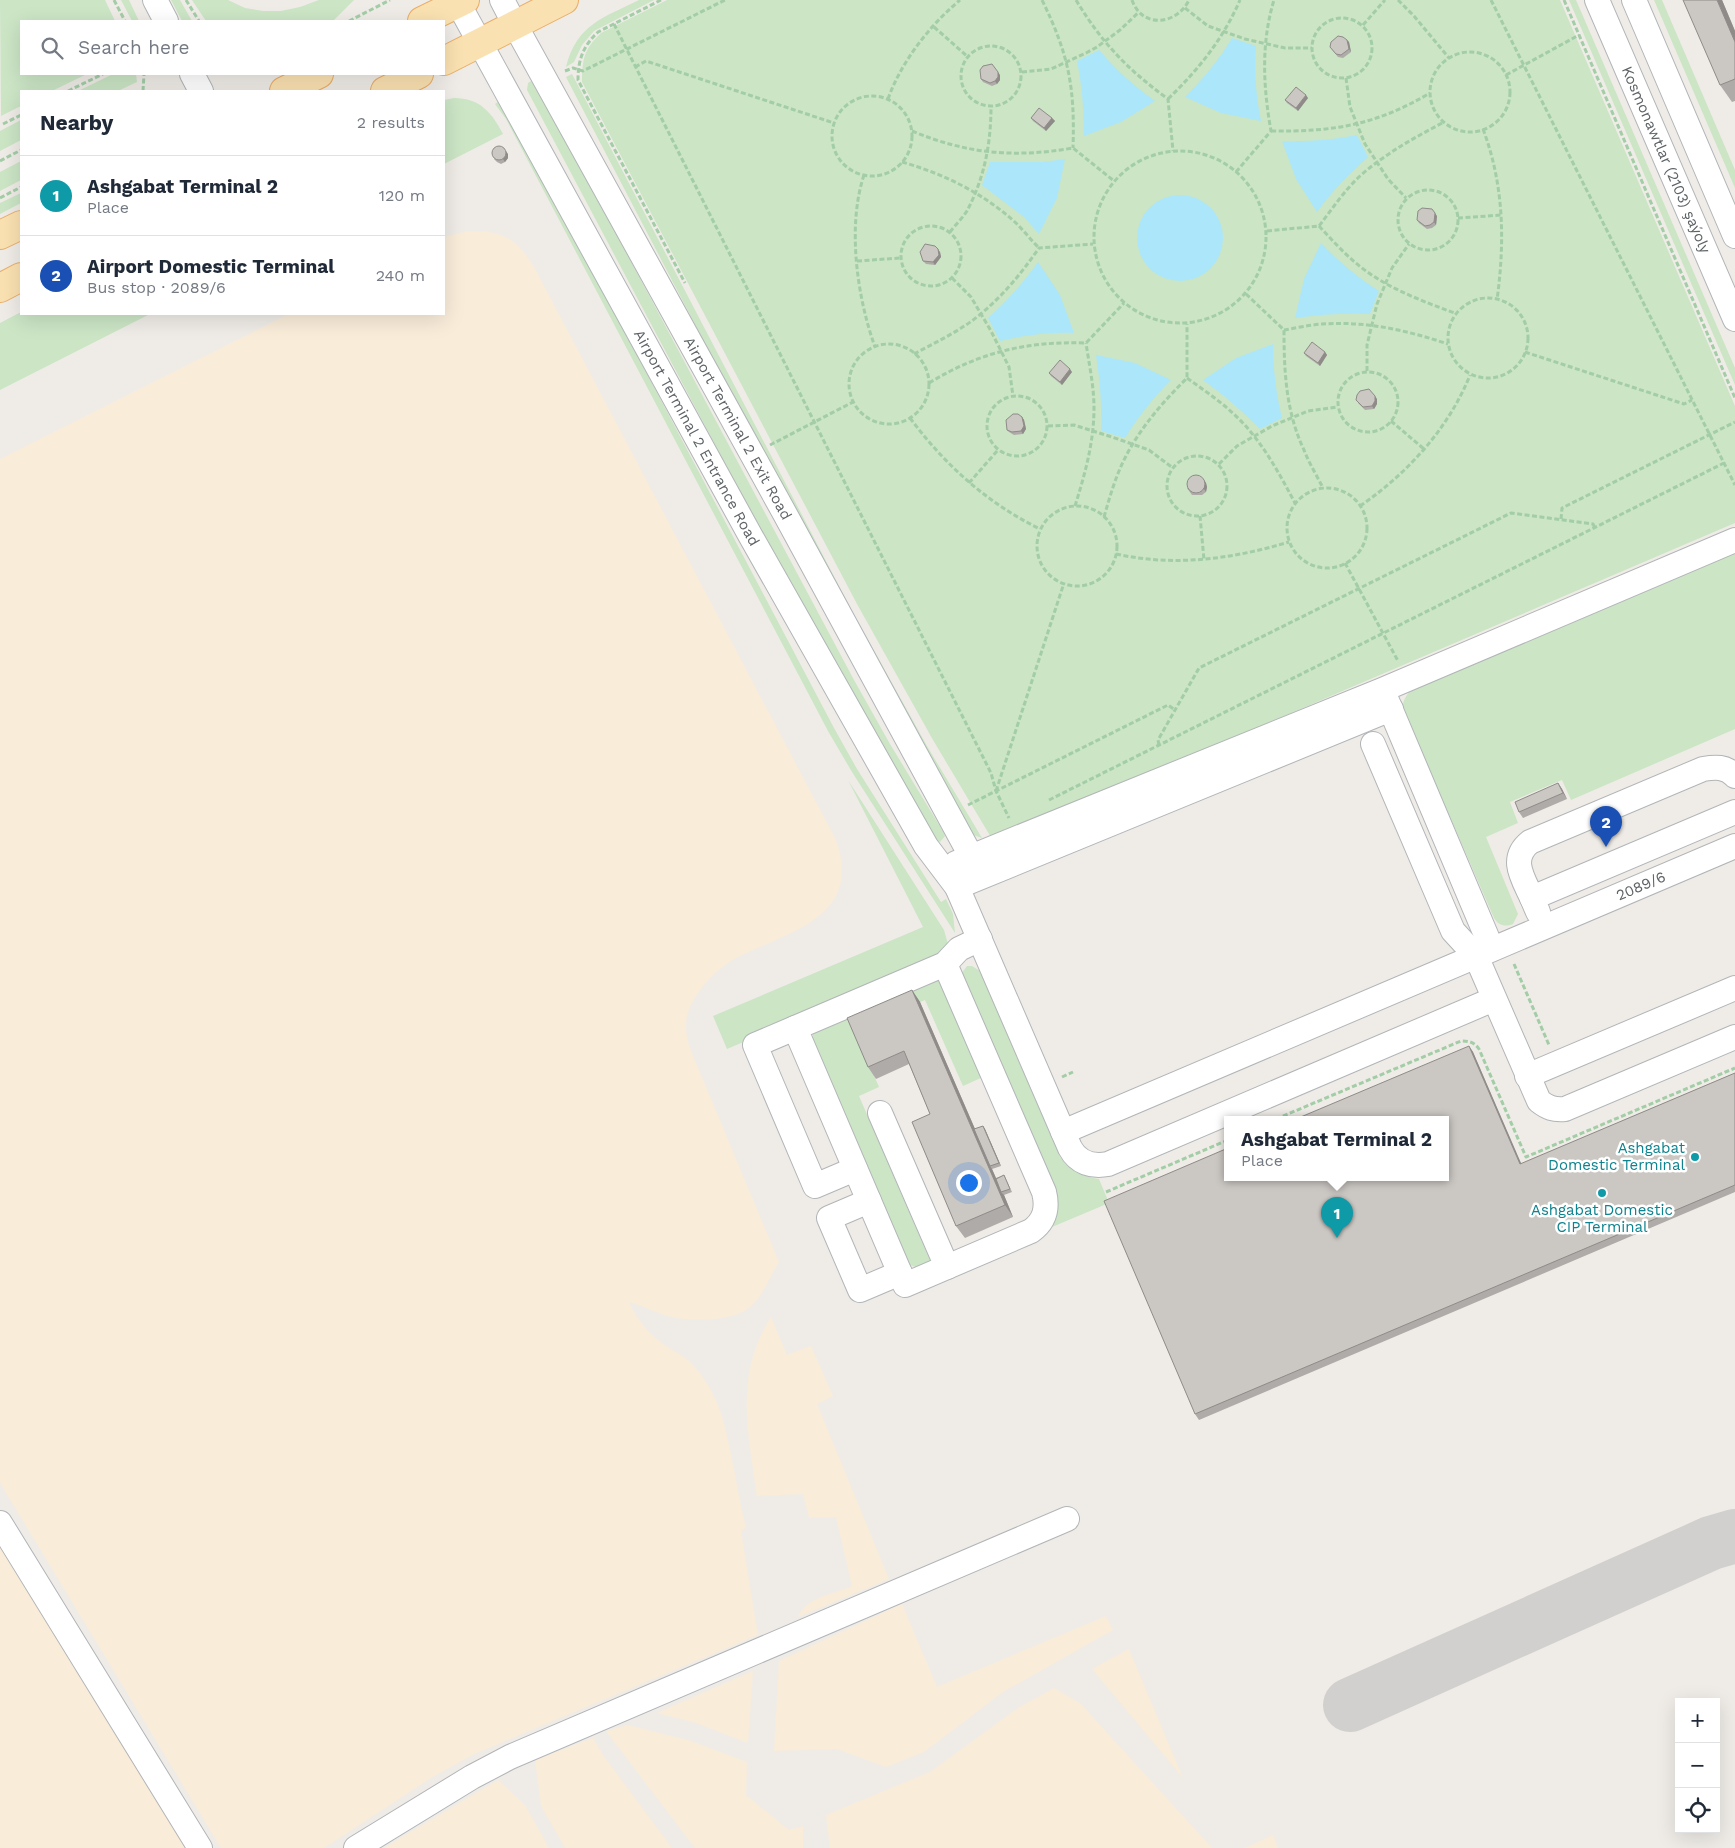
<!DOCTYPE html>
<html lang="en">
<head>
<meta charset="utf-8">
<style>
  body { margin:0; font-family:"Work Sans",sans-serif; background:#f6f6f7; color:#1f2937 }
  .controls { position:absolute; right:15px; bottom:15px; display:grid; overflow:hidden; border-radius:0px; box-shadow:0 5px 20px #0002 }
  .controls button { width:45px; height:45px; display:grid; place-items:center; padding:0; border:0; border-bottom:1px solid #e0e1e3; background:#fff; color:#1f2937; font:25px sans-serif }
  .you { position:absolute; left:968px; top:1182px; width:18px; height:18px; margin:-12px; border:4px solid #fff; border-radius:50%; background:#1a73e8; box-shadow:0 0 0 8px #1a73e833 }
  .badge { display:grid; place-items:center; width:32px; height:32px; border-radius:50%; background:#e03d4d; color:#fff; font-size:16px; font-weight:700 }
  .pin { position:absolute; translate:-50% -41px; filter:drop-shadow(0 1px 2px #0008) }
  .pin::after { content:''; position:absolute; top:26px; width:18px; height:15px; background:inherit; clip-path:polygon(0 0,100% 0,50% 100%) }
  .popup { position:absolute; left:1224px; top:1116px; width:225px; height:65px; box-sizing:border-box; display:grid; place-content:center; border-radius:0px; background:#fff; filter:drop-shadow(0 1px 4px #0005); font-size:16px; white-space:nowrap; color:#747a83 }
  .popup b { font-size:19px; color:#1f2937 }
  .popup::after { content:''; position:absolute; left:50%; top:100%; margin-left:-10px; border:10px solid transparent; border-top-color:#fff }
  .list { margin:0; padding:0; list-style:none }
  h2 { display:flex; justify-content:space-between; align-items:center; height:65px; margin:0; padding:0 20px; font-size:21px }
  h2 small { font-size:16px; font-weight:400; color:#747a83 }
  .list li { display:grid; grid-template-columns:32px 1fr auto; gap:15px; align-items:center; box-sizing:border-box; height:80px; padding:0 20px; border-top:1px solid #e0e1e3 }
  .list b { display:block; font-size:19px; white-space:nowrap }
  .list p { margin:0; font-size:16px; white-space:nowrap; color:#747a83 }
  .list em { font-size:16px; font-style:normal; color:#747a83 }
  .icon { flex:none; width:28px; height:28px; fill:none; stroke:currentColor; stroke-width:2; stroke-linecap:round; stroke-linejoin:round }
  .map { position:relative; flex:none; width:1735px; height:1848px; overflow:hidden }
  .search { position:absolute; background:#fff; box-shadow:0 5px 20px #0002; left:20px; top:20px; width:425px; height:55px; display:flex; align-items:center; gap:12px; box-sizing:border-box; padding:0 18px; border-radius:0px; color:#747a83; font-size:19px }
  .panel { position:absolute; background:#fff; box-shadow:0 5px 20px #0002; left:20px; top:90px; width:425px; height:225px; border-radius:0px }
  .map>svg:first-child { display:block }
</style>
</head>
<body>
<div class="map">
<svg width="1735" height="1848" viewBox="0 0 1735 1848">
  <rect width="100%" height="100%" fill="#efece7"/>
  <g fill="#cbe5c5">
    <polygon points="0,0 105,0 115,21 21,21 21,74 87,74 52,91 21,91 21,106 1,116"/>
    <polygon points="121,0 129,0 139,21 132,21"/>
    <polygon points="171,0 180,0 192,21 182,21"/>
    <polygon points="192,0 228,0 245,8 263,11 281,11 300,7 319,0 354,0 333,21 206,21"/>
    <path d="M639,0H654L594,31L582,45L574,62L566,67C577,24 603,18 639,0Z"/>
    <path d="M667,0H1560L1735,406V523L1011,833L992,839L933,740L857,604L582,82C582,59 584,49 601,33Z"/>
    <polygon points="1569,0 1576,0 1735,368 1735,385"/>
    <polygon points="1654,0 1662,0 1735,170 1735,188"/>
    <polygon points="113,74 136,74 137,82 118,91 78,91"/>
    <polygon points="572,74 851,609 927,746 982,838 973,835 845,612 568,81 566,77"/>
    <polygon points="531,81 537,85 854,680 890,744 944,833 945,836 940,842 934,839 775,558 527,90 528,83"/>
    <path d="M454,98C480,98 492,113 503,134L444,164V100Z"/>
    <polygon points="500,100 511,116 834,728 857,769 941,902 946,899 953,914 955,933 852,772 828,731 506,119 495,104"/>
    <polygon points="21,120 21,140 0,151 0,131"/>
    <polygon points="21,161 21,180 0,191 0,172"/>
    <polygon points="21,193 21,203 0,214 0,203"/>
    <polygon points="21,312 21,314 150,314 0,390 0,323"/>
    <path d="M1735,550V729L1571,800L1562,780L1510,802L1518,823L1486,837L1518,914L1513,924C1505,927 1499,926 1494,918L1403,709C1402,701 1407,694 1412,689Z"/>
    <polygon points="848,780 944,930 948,944 936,960 727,1049 713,1016 923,927"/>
    <path d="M967,966H972L980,971L1060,1157C1070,1170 1083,1177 1099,1179L1109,1203L1052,1227L961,974Z"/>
    <polygon points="936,980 940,981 983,1077 963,1086 925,1000 854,1030 879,1087 859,1096 931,1263 918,1268 907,1264 811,1040 814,1032"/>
  </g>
  <g fill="#f9ecd9">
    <path d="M483,231C510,235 520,244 534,267L836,840C864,919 786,932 734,959C719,968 708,979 698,993C684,1013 683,1028 691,1051L779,1262C770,1276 763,1296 750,1307C734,1321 696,1321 676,1318C660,1315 644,1306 629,1302C637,1320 650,1335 666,1346C675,1352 683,1355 691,1363C720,1394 725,1424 733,1464C737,1486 741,1507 746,1528L741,1531L758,1635L474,1754L431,1778L324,1848H221L0,1483V459L289,314H444V237L464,232Z"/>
    <path d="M771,1317L787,1355L811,1346L833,1396L817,1404L889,1579L798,1617C806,1597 835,1594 852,1586L836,1517L809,1518L803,1494L757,1496C748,1433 734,1374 771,1317Z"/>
    <polygon points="0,1546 186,1848 0,1848"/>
    <polygon points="902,1604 937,1687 1106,1616 1113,1630 1003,1692 924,1752 886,1767 837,1749 774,1751 779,1661"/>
    <polygon points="1129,1649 1183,1778 1092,1669"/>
    <polygon points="753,1671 748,1743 696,1723 657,1713"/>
    <polygon points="1054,1688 1080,1703 1212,1848 830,1848 826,1815 930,1772 1018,1708"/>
    <polygon points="628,1725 691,1741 747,1762 746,1795 789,1830 803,1826 803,1848 695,1848 606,1731"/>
    <polygon points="593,1738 603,1755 672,1848 565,1848 541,1806 535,1760"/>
    <polygon points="498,1780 525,1805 549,1848 384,1848"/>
    <polygon points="1273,1835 1278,1848 1245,1848"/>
  </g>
  <g fill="#ace6fa">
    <path d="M1232,38L1256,46C1254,72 1256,96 1261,121L1221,113L1185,97C1203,79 1219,60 1232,38Z"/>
    <path d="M1099,50C1116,70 1134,86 1155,101L1121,122L1084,136C1084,110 1082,86 1077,61Z"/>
    <path d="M1357,135L1368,157C1349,174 1332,191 1317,212L1296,179L1282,141C1308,142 1332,140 1357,135Z"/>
    <polygon points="1065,159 1057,198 1039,234 1024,217 982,185 990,162 1043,162"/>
    <circle cx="1180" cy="238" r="43"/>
    <path d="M1321,243C1339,262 1357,277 1379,291L1370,314C1345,313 1321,314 1295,318L1304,279Z"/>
    <path d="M1038,262L1060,295L1074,333C1049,332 1025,335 1000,341L988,318C1007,301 1023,283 1038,262Z"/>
    <path d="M1273,344C1273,369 1276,393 1282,418L1260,429C1242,411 1224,395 1203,380L1236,358Z"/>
    <path d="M1096,355L1135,363L1171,380C1153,398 1138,417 1125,438L1101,431C1102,405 1100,381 1096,355Z"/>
  </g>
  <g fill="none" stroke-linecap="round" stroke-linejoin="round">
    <polyline stroke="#d1d0ce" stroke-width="54" points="1350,1705 1711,1543 1735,1536"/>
    <g stroke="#b2b5b8" stroke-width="26">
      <g id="minor">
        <polyline points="155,0 166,21"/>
        <path id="s1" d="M502,0L515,25L785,514L971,856"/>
        <path id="s2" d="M1597,0L1735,319"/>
        <polyline points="1634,0 1735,236"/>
        <path id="s3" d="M458,3L750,535L926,846L957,887L1070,1148C1078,1163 1092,1167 1108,1164L1494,999"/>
        <polyline points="192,74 201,91"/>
        <polyline points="1385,696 1492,949"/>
        <path d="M1373,744L1453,931L1476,956L1539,1101C1548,1108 1554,1110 1565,1109L1735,1037"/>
        <polyline points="956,863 1382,690 1735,540"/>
        <polyline points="957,887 1391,709"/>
        <path d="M1532,898C1523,878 1509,859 1530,842L1703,769C1715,767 1726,766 1735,776"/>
        <polyline points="1538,912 1532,898 1735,812"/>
        <path d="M945,964L1044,1192C1048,1208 1045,1221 1031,1231L905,1285L795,1028L945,964L959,949L980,939"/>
        <polyline points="795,1028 755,1045 815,1186 855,1169"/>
        <polyline points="1527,1076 1735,988"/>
        <polyline points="880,1113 947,1267"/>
        <path id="s4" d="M1063,1132L1735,846"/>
        <polyline points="869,1201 829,1218 860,1290 900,1273"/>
        <polyline points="0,1523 200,1848"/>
        <polyline points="356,1848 472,1777 510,1757 1067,1519"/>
      </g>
    </g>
    <g stroke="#eaad66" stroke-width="30">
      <g id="major">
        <polyline points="422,21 465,0"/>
        <polyline points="444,61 564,0"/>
        <polyline points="284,91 319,74"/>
        <polyline points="385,91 419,74"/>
        <polyline points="0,235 21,225"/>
        <polyline points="0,288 21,277"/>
      </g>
    </g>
    <g stroke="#a3cda7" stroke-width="3" stroke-dasharray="5 2.5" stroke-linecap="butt">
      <polyline points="114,0 125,21"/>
      <polyline points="186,0 199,21"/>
      <path d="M661,0L598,32C583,46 578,60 578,80L685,283"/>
      <path d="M1042,0C1069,55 1075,88 1073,148"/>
      <path d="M1076,0C1102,43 1127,69 1168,99L1173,151"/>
      <path d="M1132,0C1142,29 1177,25 1189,0"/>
      <polyline points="1398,0 1414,16 1449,58"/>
      <polyline points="1491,0 1735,485"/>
      <polyline points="1564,0 1735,398"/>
      <polyline points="1185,8 1208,26 1245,39 1285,48 1312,48"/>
      <circle cx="1342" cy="48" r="30"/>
      <polyline points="349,21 390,0"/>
      <polyline points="614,24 991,773 996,791 1009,818"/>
      <polyline points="1363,25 1385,0"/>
      <polyline points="934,27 967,56"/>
      <circle cx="991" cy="76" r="30"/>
      <circle cx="1470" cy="92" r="40"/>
      <polyline points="635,67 646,61 834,123"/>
      <polyline points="565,71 573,68 583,71 725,0"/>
      <polyline points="1022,72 1051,69 1086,53 1097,47 1120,30 1139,12"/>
      <polyline points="1506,75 1579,35"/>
      <polyline points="1346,78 1350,107 1365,144 1388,179 1406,198"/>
      <polyline points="68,91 103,74"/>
      <polyline points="143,91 144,74"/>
      <circle cx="872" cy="136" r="40"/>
      <path d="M888,99C901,62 930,25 960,0"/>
      <path d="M1168,99C1199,69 1223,39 1240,0"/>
      <polyline points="3,124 21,115"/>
      <path d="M1483,129C1504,185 1505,241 1497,300"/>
      <path d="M912,131C967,154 1015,158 1073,148L1114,181"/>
      <path d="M1271,131C1333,132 1376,125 1430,93"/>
      <circle cx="1180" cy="237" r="86"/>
      <polyline points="0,161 21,150"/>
      <path d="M902,162C944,174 983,193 1016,223C1024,231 1031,240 1039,248"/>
      <path d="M1236,172L1271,131C1263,86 1261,43 1274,0"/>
      <path d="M864,175C847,226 857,297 875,347"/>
      <circle cx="1428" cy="220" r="30"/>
      <polyline points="0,198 21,187"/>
      <polyline points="1458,218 1502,215"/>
      <circle cx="931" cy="256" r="30"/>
      <path d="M1319,226C1334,242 1348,258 1366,271C1394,291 1425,302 1457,314"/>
      <path d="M1267,231L1319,226C1332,209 1344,191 1360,176C1386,153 1414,138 1444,122"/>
      <path d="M950,232C956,224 965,216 969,207C985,175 991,142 991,106"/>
      <polyline points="857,261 900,258"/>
      <polyline points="952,278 971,297 991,331 1009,367 1013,396"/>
      <path d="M1246,294L1284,330C1284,372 1286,412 1304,450C1309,463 1317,476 1323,488"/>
      <circle cx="1488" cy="338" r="40"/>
      <path d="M1284,330C1296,328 1309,325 1322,324C1366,321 1406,330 1448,344"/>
      <circle cx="889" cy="384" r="40"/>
      <polyline points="1525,352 1684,404 1692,400"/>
      <path d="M914,354C936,342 958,332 977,317C1002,297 1021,274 1039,248L1093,244"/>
      <polyline points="1367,371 1367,345 1377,304 1392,268 1409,244"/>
      <circle cx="1368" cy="402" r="30"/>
      <path d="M1187,378C1205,391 1223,403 1239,419C1263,443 1279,473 1295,503"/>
      <path d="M929,383C980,352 1027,341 1086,343L1124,303"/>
      <circle cx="1017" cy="426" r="30"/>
      <path d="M910,418C945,465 987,503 1040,529"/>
      <polyline points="1391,421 1424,449"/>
      <polyline points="1048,426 1074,425 1112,437 1149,450 1173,468"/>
      <polyline points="770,445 853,402"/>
      <circle cx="1197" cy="486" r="30"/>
      <polyline points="1219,464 1237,446 1272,426 1308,411 1337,407"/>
      <polyline points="969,483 998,450"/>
      <circle cx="1327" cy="528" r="40"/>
      <path d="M1075,506C1085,474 1094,442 1094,408C1094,386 1089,364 1086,343"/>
      <path d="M1360,506C1407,474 1449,428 1470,375"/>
      <circle cx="1077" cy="546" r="40"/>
      <polyline points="1200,516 1204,560"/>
      <path d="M1104,517C1108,503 1112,489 1117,476C1132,437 1158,407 1187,378V324"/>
      <polyline points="1561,519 1562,508 1735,422"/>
      <path d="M1116,554C1175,567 1232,559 1289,542"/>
      <polyline points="1345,563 1398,661"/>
      <polyline points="1159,745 1158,740 1199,668 1511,513 1593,524 1595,528"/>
      <polyline points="996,791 1064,583"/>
      <polyline points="1049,800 1724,463"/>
      <polyline points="968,805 1168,705 1175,710"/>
      <polyline points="1514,964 1549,1045"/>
      <polyline points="1062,1077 1073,1072"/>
      <path d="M1276,1119L1461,1041C1469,1041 1474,1042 1479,1049L1526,1157L1735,1068"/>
      <polyline points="1106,1192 1228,1140"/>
    </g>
    <use href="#minor" stroke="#fff" stroke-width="24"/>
    <use href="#major" stroke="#fae1b1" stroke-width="28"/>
  </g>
  <g fill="#afaba8">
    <polygon points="1722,0 1735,31 1735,101 1732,102 1720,85"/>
    <polygon points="1347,40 1349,42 1351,52 1343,58 1338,57 1330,47"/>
    <polygon points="1000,75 1000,80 997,84 992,86 983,82 981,79"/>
    <polygon points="1308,98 1298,111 1287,103 1285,100"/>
    <polygon points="1031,118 1052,118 1055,121 1046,131 1033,121"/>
    <polygon points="508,154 508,158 505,162 501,164 497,162 494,159"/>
    <polygon points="1437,216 1436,225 1432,228 1427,229 1419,223 1417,220"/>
    <polygon points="940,252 941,257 935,265 926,264 923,261"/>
    <polygon points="1325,352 1327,355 1320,366 1306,356 1304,353"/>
    <polygon points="1072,372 1062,385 1051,376 1049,373"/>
    <polygon points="1377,399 1377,404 1374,409 1365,410 1358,403"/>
    <polygon points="1022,417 1024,420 1026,429 1023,434 1014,435 1009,432 1007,430"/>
    <polygon points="1204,480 1206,483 1207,487 1206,492 1202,495 1192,495 1187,488"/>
    <polygon points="1558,783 1562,789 1567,799 1523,818 1519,812"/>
    <polygon points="912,990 920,1002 975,1129 983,1126 985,1129 1001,1166 992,1169 996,1178 1004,1175 1012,1192 1004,1195 1013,1217 965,1238 956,1226 930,1114 909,1064 876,1079 868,1067"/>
    <polygon points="1469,1046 1473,1052 1521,1164 1735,1073 1735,1192 1199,1420 1195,1414"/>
  </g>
  <g fill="#8e8b88">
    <polygon points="1717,0 1722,0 1735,31 1735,42"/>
    <polygon points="1347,40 1349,42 1351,52 1349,49"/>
    <polygon points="998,72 1000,75 1000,80 997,84 995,81"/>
    <polygon points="1306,95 1308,98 1298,111 1296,108"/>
    <polygon points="1052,118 1055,121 1046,131 1044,128"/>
    <polygon points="506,151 508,154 508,158 505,162 503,159"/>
    <polygon points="1435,213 1437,216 1436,225 1434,222"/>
    <polygon points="938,249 940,252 941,257 935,265 933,262"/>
    <polygon points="1325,352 1327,355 1320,366 1318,363"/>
    <polygon points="1070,369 1072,372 1062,385 1060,382"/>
    <polygon points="1375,396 1377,399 1377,404 1374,409 1372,406"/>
    <polygon points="1022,417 1024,420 1026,429 1023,434 1021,431"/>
    <polygon points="1204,480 1206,483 1207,487 1206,492 1204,489"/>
    <polygon points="1558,783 1562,789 1567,799 1563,793"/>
    <polygon points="912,990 920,1002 991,1166 990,1166 992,1169 1002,1192 1001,1192 1004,1195 1013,1217 1005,1205"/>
    <polygon points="1469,1046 1473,1052 1524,1170 1520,1164"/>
    <polygon points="983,1126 985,1129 1001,1166 999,1163"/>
  </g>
  <g fill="#cbc7c3" stroke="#8e8b88">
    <polygon points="1683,0 1717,0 1735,42 1735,79 1720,85"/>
    <polygon points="1338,36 1343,37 1347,40 1349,49 1341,55 1336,54 1330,47 1331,42"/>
    <polygon points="992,64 998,72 998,77 995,81 990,83 981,79 980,70 983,66"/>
    <polygon points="1296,87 1306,95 1296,108 1285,100"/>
    <polygon points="1039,108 1052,118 1044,128 1031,118"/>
    <circle cx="499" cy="153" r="7"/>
    <polygon points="1422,208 1432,209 1435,213 1434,222 1430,225 1425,226 1417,220 1418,211"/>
    <polygon points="925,244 935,246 938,249 939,255 933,262 923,261 920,252"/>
    <polygon points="1312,342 1325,352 1318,363 1304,353"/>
    <polygon points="1060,360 1070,369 1060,382 1049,373"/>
    <polygon points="1369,389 1375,396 1375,401 1372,406 1363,407 1356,400 1357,395 1360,391"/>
    <polygon points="1013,414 1018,414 1022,417 1024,426 1021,431 1012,432 1007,430 1006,420"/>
    <circle cx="1196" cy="484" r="9"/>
    <polygon points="1558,783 1563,793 1519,812 1515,802"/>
    <polygon points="912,990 1005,1205 956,1226 912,1122 930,1114 904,1051 868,1067 847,1018"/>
    <polygon points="1469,1046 1520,1164 1735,1073 1735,1185 1195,1414 1104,1201 1228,1148 1228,1177 1446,1177 1446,1119 1296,1119"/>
    <polygon points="983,1126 999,1163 990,1166 974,1129"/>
    <polygon points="1004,1175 1010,1189 1001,1192 996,1179"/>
  </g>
  <g fill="#0f9aa8" stroke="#fff" stroke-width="2">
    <circle cx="1695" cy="1157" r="5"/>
    <circle cx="1602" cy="1193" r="5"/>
  </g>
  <g text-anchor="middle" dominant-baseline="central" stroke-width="5" stroke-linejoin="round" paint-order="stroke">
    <g font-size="15" fill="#5e6366" stroke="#fff">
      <text stroke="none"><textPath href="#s2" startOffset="174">Kosmonawtlar (2103) şaýoly</textPath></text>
      <text stroke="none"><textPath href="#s1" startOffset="489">Airport Terminal 2 Exit Road</textPath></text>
      <text stroke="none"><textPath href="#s3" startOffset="496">Airport Terminal 2 Entrance Road</textPath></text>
      <text stroke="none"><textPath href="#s4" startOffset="628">2089/6</textPath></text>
    </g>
    <g font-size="15" fill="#0d838f" stroke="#fff" text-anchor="end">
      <text x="1685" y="1148">Ashgabat<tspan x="1685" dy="17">Domestic Terminal</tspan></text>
      <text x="1602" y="1210" text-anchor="middle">Ashgabat Domestic<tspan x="1602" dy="17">CIP Terminal</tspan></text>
    </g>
  </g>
</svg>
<div class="controls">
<button>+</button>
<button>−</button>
<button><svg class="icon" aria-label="locate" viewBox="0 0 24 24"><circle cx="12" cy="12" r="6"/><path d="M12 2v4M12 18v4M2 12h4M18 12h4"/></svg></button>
</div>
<div class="you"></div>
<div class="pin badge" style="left:1337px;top:1238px;background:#0f9aa8">1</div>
<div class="popup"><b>Ashgabat Terminal 2</b>Place</div>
<div class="pin badge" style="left:1606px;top:847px;background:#1a4fb4">2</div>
<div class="search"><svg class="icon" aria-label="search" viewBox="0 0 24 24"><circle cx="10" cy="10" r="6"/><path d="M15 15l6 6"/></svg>Search here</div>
<section class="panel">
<h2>Nearby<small>2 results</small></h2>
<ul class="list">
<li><span class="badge" style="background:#0f9aa8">1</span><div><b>Ashgabat Terminal 2</b><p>Place</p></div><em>120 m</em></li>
<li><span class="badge" style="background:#1a4fb4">2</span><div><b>Airport Domestic Terminal</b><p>Bus stop · 2089/6</p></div><em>240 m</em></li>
</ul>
</section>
</div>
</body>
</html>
